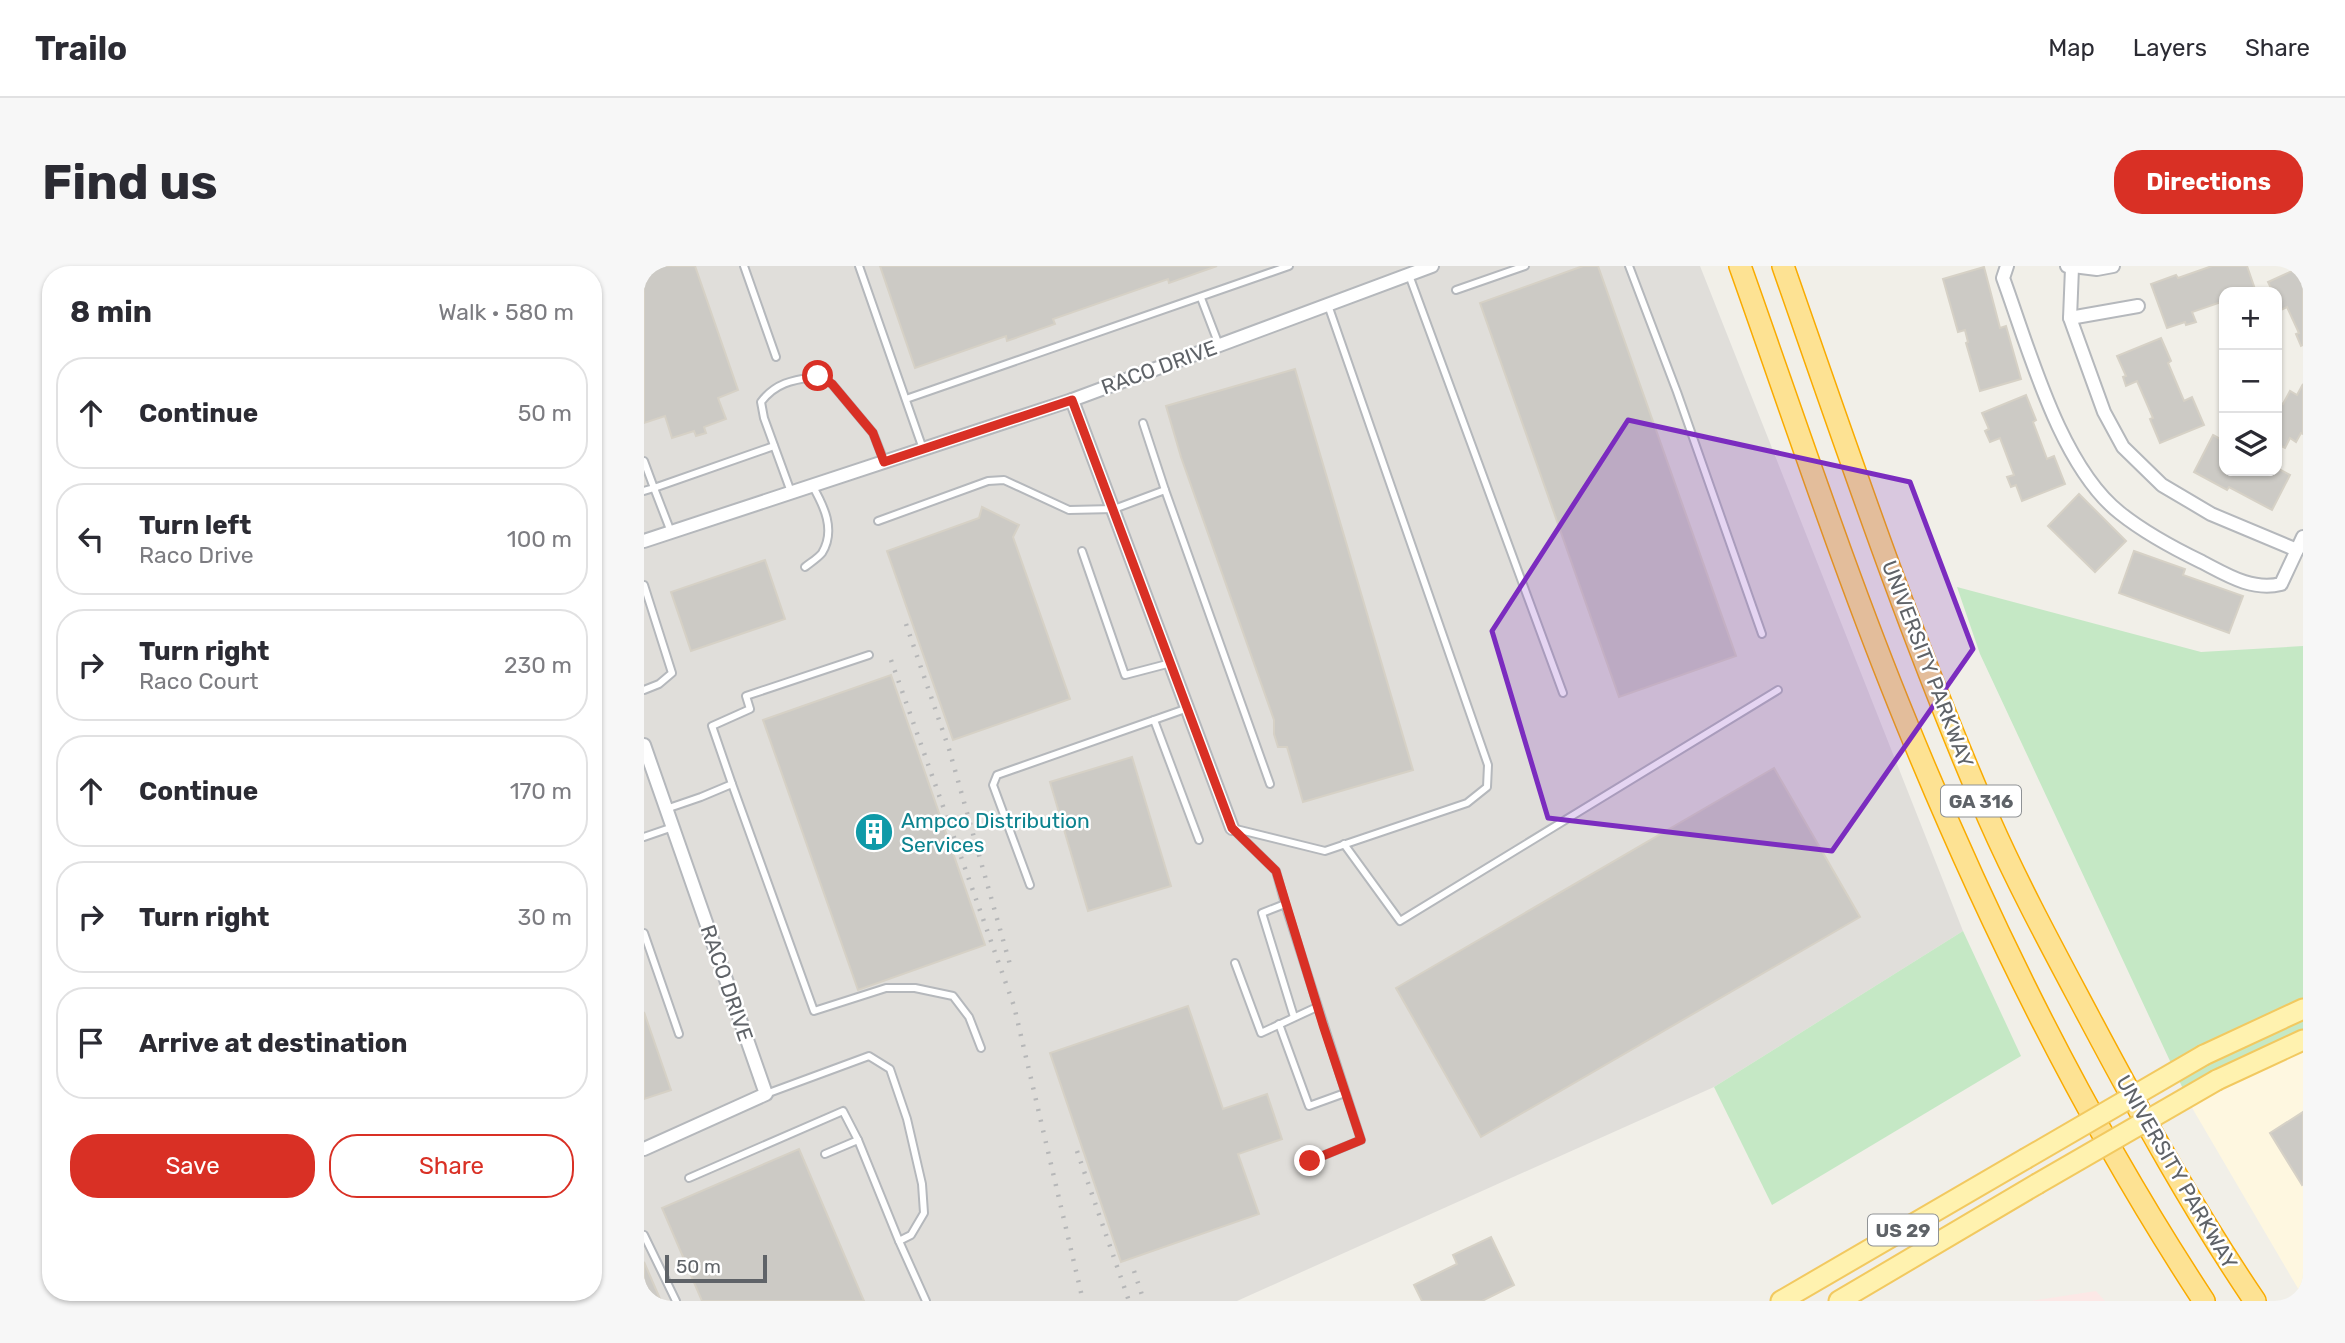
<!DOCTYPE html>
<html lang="en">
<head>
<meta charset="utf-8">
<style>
  body { margin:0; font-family:Rubik,sans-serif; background:#f7f7f7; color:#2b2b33 }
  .controls { position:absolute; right:21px; top:21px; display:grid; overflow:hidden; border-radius:14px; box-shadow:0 2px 5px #0004 }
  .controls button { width:63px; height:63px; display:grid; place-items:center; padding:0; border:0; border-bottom:2px solid #e1e1e2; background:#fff; color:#2b2b33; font:35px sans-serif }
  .scale { position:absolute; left:21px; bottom:18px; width:102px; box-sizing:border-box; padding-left:7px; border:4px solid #5f6368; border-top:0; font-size:19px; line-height:24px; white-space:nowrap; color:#5f6368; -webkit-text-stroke:5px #fff; paint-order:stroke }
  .stop { position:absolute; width:21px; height:21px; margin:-16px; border:5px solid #d93025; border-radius:50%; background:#fff }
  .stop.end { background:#d93025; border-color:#fff; box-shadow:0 2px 7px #0008 }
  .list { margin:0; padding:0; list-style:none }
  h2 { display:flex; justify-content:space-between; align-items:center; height:91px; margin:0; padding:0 28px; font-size:30px }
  h2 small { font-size:23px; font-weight:400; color:#7c7c81 }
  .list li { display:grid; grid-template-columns:46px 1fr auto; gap:21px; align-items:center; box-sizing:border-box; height:112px; margin:0 14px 14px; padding:0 14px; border:2px solid #e1e1e2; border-radius:28px }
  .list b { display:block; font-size:26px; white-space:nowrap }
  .list p { margin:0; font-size:23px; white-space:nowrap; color:#7c7c81 }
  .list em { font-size:23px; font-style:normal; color:#7c7c81 }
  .actions { display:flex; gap:14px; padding:21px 28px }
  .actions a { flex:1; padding:16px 0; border:2px solid #d93025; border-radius:28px; text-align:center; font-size:24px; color:#d93025 }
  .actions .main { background:#d93025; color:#fff }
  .icon { flex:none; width:38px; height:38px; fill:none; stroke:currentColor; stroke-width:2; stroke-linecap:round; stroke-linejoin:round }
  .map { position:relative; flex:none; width:1659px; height:1035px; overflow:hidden; border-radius:28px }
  header { display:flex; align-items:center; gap:42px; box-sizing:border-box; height:98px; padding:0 35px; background:#fff; border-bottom:2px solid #e1e1e2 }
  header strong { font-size:33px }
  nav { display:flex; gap:38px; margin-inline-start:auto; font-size:24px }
  .intro { display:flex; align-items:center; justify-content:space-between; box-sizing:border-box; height:168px; padding:0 42px }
  h1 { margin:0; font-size:49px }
  .button { padding:18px 32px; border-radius:28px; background:#d93025; color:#fff; font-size:24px; font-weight:700 }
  main { display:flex; gap:42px; padding:0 42px }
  aside { flex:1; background:#fff; border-radius:28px; box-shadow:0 2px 5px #0004 }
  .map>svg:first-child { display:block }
</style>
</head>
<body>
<header>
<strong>Trailo</strong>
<nav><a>Map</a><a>Layers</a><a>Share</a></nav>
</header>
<div class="intro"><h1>Find us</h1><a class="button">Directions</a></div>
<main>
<aside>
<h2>8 min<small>Walk · 580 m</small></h2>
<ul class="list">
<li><svg class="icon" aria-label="ahead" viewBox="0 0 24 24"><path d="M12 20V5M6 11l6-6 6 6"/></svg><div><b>Continue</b></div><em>50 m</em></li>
<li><svg class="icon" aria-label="left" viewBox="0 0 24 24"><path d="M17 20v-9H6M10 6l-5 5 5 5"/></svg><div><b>Turn left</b><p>Raco Drive</p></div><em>100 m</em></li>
<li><svg class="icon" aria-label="right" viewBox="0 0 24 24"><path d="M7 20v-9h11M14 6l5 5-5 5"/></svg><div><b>Turn right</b><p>Raco Court</p></div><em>230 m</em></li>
<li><svg class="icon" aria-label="ahead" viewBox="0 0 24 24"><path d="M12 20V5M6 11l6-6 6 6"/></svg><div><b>Continue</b></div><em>170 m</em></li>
<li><svg class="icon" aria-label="right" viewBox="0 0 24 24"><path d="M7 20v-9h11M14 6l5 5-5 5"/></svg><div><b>Turn right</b></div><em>30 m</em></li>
<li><svg class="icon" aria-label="arrive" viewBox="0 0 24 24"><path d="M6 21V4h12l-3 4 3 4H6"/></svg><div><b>Arrive at destination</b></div></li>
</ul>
<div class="actions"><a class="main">Save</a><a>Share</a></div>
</aside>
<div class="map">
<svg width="1659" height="1035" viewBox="0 0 1659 1035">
  <rect width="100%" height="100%" fill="#f1efe8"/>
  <polygon fill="#fef7e0" points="1659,766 1659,1031 1547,840"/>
  <polygon fill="#e0deda" points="0,0 1056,0 1319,665 1070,821 593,1035 0,1035"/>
  <polygon fill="#fce8e6" points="1452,1025 1461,1035 1387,1035"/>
  <g fill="#c5e8c5">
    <polygon points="1313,321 1557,386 1659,380 1659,766 1547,840 1336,388"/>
    <polygon points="1319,665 1377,790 1128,939 1070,821"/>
  </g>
  <g fill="#cccac5" stroke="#d6d1c6" stroke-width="2">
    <polygon points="0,0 51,0 94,124 74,132 82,153 60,161 62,167 52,170 50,165 28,172 21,150 0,157"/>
    <polygon points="236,0 573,0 525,17 524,13 409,53 411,58 363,75 362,70 271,102"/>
    <polygon points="939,0 954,0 1092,390 975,431 836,37"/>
    <polygon points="1568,0 1603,0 1612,26 1580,26 1580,35 1548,46 1552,56 1542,59 1541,56 1523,62 1507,18 1532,9 1534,12"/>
    <polygon points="1659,0 1659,79 1657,80 1652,68 1655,67 1643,41 1637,44 1633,35 1633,26 1629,26 1624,16"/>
    <polygon points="1340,1 1356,62 1362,60 1377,113 1336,125 1322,77 1324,76 1321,64 1314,66 1299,13"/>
    <polygon points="1517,72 1527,95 1524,97 1540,135 1548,131 1560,159 1516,177 1506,153 1509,152 1493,115 1482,120 1479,111 1482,110 1473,90"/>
    <polygon points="651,103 769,504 659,536 643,481 634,481 630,468 630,454 537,191 522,140"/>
    <polygon points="1659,118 1659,168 1657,167 1652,176 1646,172 1641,182 1633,178 1633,135 1639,138 1646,125 1653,129"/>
    <polygon points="1382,129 1392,154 1389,156 1403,193 1410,190 1421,218 1378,235 1372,219 1367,221 1363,211 1370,209 1356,172 1346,176 1341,165 1345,163 1338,147"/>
    <polygon points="1569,169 1580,175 1580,205 1633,205 1633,202 1646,209 1628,244 1585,221 1583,224 1550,206"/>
    <polygon points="1435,228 1482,275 1451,306 1404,260"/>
    <polygon points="338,241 375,259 369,271 426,433 309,474 243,285 335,252"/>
    <polygon points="1490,285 1541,303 1539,309 1599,330 1585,367 1475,327"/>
    <polygon points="121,294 141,353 47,385 27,326"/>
    <polygon points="247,409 341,679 214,724 119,454"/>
    <polygon points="488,491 527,620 444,645 406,516"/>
    <polygon points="1130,502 1216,651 837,871 752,722"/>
    <polygon points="544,740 579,843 623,828 638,873 594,888 615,948 477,996 406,787"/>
    <polygon points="0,746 27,824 0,833"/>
    <polygon points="1659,846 1659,918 1658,919 1626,867"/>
    <polygon points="155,883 220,1035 58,1035 18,942"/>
    <polygon points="847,971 870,1019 838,1035 778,1035 770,1019 813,998 809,989"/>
    <polygon points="0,996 17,1035 0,1035"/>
  </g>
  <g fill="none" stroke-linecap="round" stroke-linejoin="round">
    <g stroke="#b5b8bc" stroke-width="10">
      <g id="service">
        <polyline points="100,0 132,91"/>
        <polyline points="215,0 279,183"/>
        <polyline points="985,0 1033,126 1118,368"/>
        <polyline points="765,9 919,427"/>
        <polyline points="812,24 881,0"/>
        <polyline points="557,32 575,79"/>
        <polyline points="262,133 645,0"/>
        <polyline points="499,157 521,224"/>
        <polyline points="0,195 10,222 0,225"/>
        <path d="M147,226L120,152L117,136C132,116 150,114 174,110L188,118L229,167L240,195"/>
        <polyline points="234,255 344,215 360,214 425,244 470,243 521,224 626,518"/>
        <polyline points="27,266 10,222 130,180"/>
        <polyline points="438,285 481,409 527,397"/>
        <path d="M161,301C166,297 174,292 178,287C192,264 180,240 168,219"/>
        <polyline points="0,424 15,418 28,407 0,319"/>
        <polyline points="510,454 555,574"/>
        <polyline points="88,518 170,745 242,722 271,722 309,730 325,751 337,782"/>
        <polyline points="22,543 57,531 88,518 68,460 106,443 102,430 225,389"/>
        <polyline points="588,562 681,585 823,537 843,521 844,499 684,39"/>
        <polyline points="590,564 632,605 641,638 618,647 650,751"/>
        <polyline points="0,571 29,561"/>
        <polyline points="700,578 756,655 1134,424"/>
        <polyline points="386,619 349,519 353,509 544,442"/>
        <polyline points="641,638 717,874 666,895"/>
        <polyline points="0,667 35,768"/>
        <polyline points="591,697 617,767 673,741"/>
        <polyline points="635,758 665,840 701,827"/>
        <polyline points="122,828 225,790 246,803 263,853 278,918 280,947 267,969 255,975 214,874 181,888"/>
        <polyline points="45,912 199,845 214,874"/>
        <polyline points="0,969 32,1035"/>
        <polyline points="255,975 282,1035"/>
      </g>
    </g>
    <g stroke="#b5b8bc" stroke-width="16">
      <g id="minor">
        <path d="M1363,0L1359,12C1385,83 1416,200 1476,247C1501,267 1529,282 1558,296C1583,309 1608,325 1637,318L1659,271"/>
        <polyline points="1423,0 1428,2 1426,52 1460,146 1479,181 1518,219 1567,248 1653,284"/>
        <polyline points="1429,0 1453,3 1469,0"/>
        <polyline points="1426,52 1494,40"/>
        <polyline points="428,134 588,562"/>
        <polyline points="0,275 428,134 788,0"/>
        <polyline points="0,479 122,828 0,883"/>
      </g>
    </g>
    <g stroke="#f2c960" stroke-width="23">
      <g id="primary">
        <polyline points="1560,789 1659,743"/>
        <polyline points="1573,814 1659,774"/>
        <polyline points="1137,1035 1381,893"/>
        <polyline points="1195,1035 1393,918"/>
      </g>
    </g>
    <g stroke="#f9ab00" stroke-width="24">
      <g id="motorway">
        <path d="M1096,0C1150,152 1201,307 1262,456C1344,657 1441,854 1560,1035"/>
        <path d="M1139,0C1204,186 1267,373 1345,553C1375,621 1411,687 1446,753C1497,849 1550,945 1611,1035"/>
      </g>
    </g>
    <use href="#service" stroke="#fff" stroke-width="6"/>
    <use href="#minor" stroke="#fff" stroke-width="12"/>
    <use href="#primary" stroke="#fff2af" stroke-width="19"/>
    <use href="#motorway" stroke="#fde293" stroke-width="21"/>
    <g stroke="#b6b7b8" stroke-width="4.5" stroke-dasharray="2 9" stroke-linecap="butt">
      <polyline points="262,358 305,483 367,702"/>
      <polyline points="247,394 370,740 439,1035"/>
      <polyline points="433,885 485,1035"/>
      <polyline points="490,1005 500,1035"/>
    </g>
    <g stroke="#f2c960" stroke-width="23" stroke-linecap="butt">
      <g id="primary-bridge">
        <polyline points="1381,893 1560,789"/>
        <polyline points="1393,918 1573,814"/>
      </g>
    </g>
    <use href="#primary-bridge" stroke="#fff2af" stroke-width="19"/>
  </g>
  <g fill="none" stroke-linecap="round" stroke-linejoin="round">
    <polyline stroke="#d93025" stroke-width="9" points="174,110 188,118 229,167 240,196 428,134 588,562 632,605 679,759 717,874 666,895"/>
  </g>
  <path fill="#7b2cbf" fill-opacity="0.2" stroke="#7b2cbf" stroke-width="5" stroke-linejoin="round" d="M984,154L1266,216L1329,383L1188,585L904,552L848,365Z"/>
  <defs>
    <g id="building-disc" transform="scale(2.0125)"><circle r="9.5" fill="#0f9aa8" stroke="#fff"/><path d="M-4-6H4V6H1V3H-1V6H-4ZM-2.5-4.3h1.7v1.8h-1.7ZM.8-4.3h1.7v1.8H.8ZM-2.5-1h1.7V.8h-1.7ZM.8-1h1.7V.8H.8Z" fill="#fff"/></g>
  </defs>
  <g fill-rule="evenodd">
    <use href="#building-disc" x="230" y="566"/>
  </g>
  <g text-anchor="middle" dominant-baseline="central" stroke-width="5" stroke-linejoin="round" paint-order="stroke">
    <g fill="#fff" stroke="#8f9295" stroke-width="2">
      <rect x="1297" y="519.5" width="80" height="31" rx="5"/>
      <rect x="1224" y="948.5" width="70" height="31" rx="5"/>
    </g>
    <g font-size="19" font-weight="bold" fill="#5f6368">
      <text x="1337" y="535">GA 316</text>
      <text x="1259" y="964">US 29</text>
    </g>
    <g font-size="21" fill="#5f6368" stroke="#fff">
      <text transform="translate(515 101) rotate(-20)">RACO DRIVE</text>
      <text transform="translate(1284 398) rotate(69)">UNIVERSITY PARKWAY</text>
      <text transform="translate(83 717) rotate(71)">RACO DRIVE</text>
      <text transform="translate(1533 906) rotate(60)">UNIVERSITY PARKWAY</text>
    </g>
    <g font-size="21" fill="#0d838f" stroke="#fff" text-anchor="start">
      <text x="257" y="554">Ampco Distribution<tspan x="257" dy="24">Services</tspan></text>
    </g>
  </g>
</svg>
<div class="controls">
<button>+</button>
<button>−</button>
<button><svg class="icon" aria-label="layers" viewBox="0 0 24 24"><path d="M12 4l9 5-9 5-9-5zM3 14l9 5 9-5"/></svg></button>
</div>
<div class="scale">50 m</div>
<div class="stop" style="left:174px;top:110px"></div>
<div class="stop end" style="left:666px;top:895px"></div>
</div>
</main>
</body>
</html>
